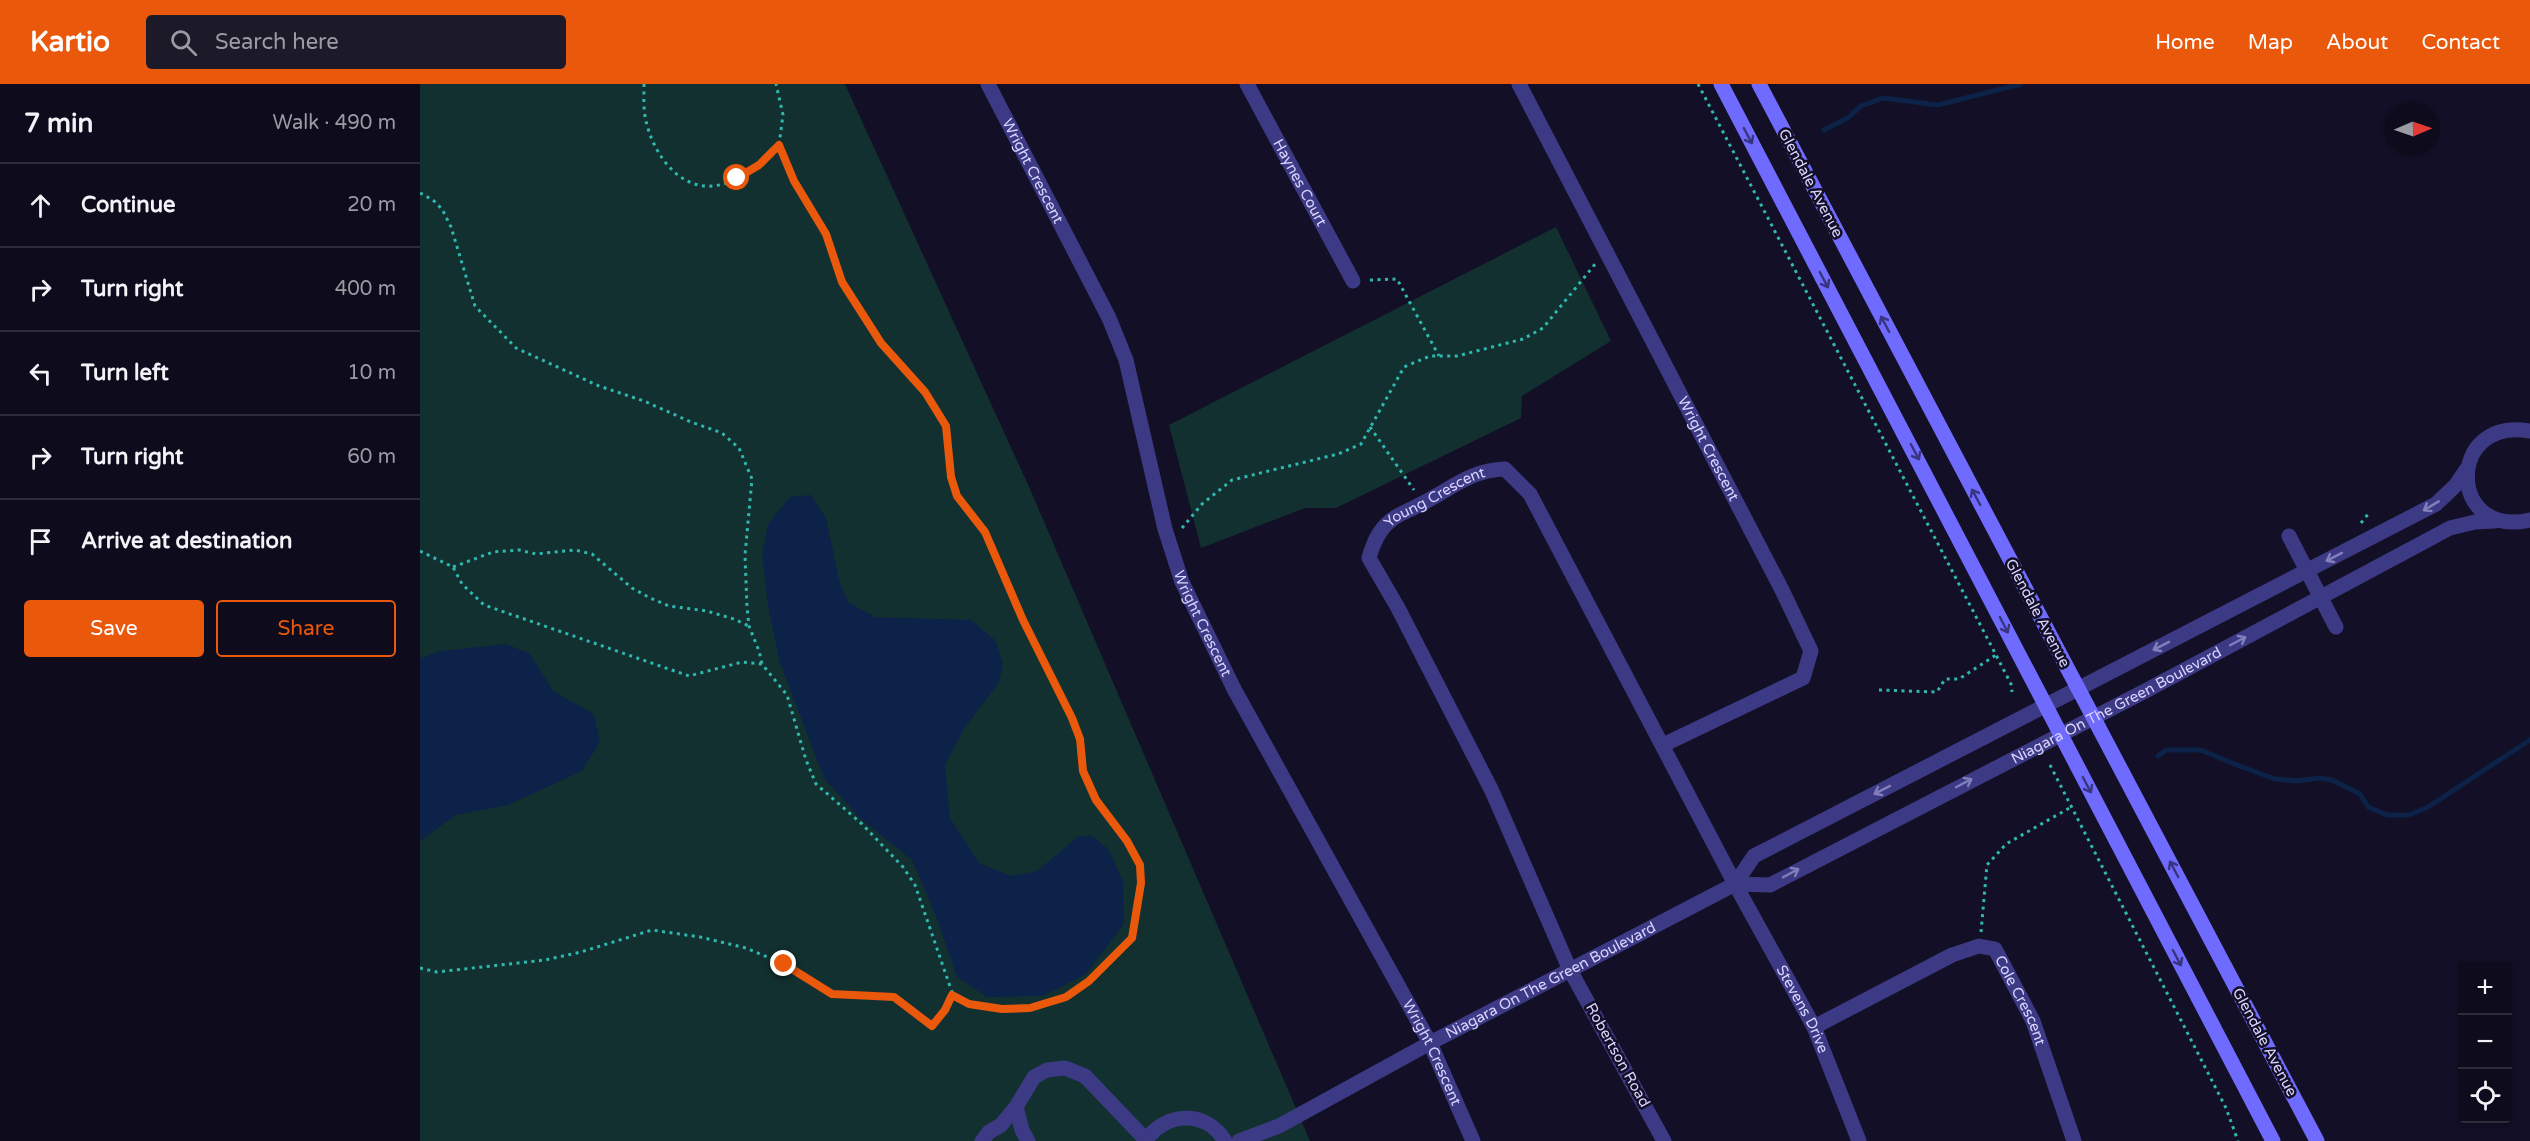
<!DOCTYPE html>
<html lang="en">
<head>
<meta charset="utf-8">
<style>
  body { margin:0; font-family:"Varela Round",sans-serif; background:#1c1929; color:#f1f3f6 }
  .controls { position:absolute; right:18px; bottom:18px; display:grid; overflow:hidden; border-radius:6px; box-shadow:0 2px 4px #0004 }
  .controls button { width:54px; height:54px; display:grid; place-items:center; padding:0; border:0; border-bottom:2px solid #2e2b3b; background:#0e0b1c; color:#f1f3f6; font:30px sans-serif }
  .compass { position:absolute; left:1966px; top:18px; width:54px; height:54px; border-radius:50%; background:#0e0b1c; box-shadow:0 2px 4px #0004; rotate:88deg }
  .stop { position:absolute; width:18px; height:18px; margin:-14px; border:4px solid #ea580c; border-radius:50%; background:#fff }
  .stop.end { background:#ea580c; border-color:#fff; box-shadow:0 2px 6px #0008 }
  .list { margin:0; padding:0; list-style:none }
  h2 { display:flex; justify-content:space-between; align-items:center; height:78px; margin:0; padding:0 24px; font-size:26px }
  h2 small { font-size:20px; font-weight:400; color:#9b9ba3 }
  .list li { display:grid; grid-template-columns:39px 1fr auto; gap:18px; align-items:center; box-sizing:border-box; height:84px; padding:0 24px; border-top:2px solid #2e2b3b }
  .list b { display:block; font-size:22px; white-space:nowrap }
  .list em { font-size:20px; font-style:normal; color:#9b9ba3 }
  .actions { display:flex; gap:12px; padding:18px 24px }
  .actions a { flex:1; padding:14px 0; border:2px solid #ea580c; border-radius:6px; text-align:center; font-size:21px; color:#ea580c }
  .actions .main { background:#ea580c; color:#fff }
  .icon { flex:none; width:33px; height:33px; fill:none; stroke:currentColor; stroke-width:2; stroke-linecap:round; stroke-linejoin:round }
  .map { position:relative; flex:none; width:2110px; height:1057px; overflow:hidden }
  header { display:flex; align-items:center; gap:36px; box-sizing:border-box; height:84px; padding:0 30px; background:#ea580c; color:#fff }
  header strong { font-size:28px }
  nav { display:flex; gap:33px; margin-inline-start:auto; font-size:21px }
  .search { width:420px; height:54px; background:#1c1929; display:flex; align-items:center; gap:15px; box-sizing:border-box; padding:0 21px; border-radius:6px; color:#9b9ba3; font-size:22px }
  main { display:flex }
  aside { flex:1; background:#0e0b1c }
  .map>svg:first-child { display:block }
</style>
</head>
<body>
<header>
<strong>Kartio</strong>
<div class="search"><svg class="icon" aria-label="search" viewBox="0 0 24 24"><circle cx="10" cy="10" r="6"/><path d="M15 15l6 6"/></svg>Search here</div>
<nav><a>Home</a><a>Map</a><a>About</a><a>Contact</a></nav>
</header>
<main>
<aside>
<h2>7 min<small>Walk · 490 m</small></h2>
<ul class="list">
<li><svg class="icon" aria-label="ahead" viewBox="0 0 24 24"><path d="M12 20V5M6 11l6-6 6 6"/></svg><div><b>Continue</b></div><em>20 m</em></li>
<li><svg class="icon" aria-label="right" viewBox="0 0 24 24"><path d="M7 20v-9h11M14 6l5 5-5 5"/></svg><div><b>Turn right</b></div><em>400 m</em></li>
<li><svg class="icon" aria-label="left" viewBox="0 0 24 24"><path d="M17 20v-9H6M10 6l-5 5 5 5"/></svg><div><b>Turn left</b></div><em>10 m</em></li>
<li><svg class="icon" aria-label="right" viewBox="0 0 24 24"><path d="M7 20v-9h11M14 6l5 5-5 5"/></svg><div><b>Turn right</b></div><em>60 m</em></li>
<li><svg class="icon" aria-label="arrive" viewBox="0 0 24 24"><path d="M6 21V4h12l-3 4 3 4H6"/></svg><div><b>Arrive at destination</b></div></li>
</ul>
<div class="actions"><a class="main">Save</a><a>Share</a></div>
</aside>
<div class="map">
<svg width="2110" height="1057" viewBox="0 0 2110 1057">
  <rect width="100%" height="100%" fill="#130f26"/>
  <g fill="#12302f">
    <polygon points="0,0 425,0 610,405 890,1057 0,1057"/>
    <polygon points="1136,143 1191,257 1102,312 1101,334 916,424 885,424 781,464 749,341"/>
  </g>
  <g fill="#0c2248">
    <polygon points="391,411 406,434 419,496 428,518 455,533 551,536 576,557 583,581 578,600 545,643 525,681 530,734 559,779 591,792 617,787 659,752 672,752 688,765 703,797 704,840 666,890 623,912 567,913 537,893 516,832 492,776 441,735 404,694 360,579 348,522 342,472 348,440 370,413"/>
    <polygon points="86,560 110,570 133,607 174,630 180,658 162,687 88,721 36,731 0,757 0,574 21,567"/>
  </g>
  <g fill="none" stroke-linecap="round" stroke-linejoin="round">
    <g stroke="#0c2248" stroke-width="5">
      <polyline points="1404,46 1429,33 1441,22 1463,14 1518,21 1601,0"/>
      <polyline points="1738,672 1746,666 1781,666 1817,681 1855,695 1877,697 1899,694 1912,696 1940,710 1948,723 1967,731 1989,731 2008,723 2110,656"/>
    </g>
    <g stroke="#2fb8b0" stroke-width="3" stroke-dasharray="3 4.5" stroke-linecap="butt">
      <path d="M224,0C224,12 223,25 226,37C233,68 257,105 293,102C320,99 341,79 359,61"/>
      <polyline points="1278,0 1576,571 1591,600 1592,608"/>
      <polyline points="0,109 13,116 22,125 31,143 55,222 96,264 179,302 224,317 271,338 302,349 319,364 332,395 325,471 327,523 329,542 339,567 342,580"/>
      <polyline points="950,196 977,195 1019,272"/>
      <polyline points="950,343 994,406"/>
      <polyline points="1941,439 1949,429"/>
      <polyline points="762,444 782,420 812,396 918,370 941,360 984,283 1010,272 1037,272 1103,255 1123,244 1176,179"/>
      <polyline points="0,467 33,483 42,500 64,521 269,592 322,578 342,580 367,611 386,676 396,700 442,740 483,783 495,801 533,911 549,920 582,925 610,924 646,913 669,897 712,853 721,799 721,781 707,757 676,716 663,687 660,655 652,634 603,536 565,448 537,412 531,393 526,342 505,308 461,259 440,227 422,198 406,150 374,97 359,61 363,31 356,0"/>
      <polyline points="33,483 73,468 99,466 116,470 155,466 172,470 212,504 230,514 249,522 287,527 314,535 329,542"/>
      <polyline points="1459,606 1517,608 1525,595 1539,595 1576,571"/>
      <polyline points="1630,681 1806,1024 1818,1057"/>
      <polyline points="1561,848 1567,781 1586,760 1653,722"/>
      <polyline points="0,884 17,888 125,876 161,868 232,846 280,853 326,864 364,880 412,910 474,913 512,942 525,926 533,911"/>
    </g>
    <g stroke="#3d3a85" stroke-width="15">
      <path id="s1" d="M568,0L689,234L706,276L745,445L762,498L814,605L1010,959L1053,1057"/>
      <path id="s2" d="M827,0L933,197"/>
      <path id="s3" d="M1099,0L1362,506L1391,567L1383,594L1243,661"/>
      <path d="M2110,347C2026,332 2027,455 2110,436"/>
      <polyline points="1869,452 1916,543"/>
      <polyline points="1315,800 1334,772 2016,420 2036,401 2046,386"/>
      <path id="s4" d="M1394,943L1532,871L1559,862L1575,865L1613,937L1654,1057"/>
      <polyline points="596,1023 602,1046 608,1057"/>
      <polyline points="562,1057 569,1048 581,1041 596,1023 614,993 627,986 645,984 665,992 726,1056"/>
      <path d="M725,1057C746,1027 786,1026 805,1057"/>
      <path id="s5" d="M819,1057L859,1042L1010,959L1315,800L1350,801L1729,605L2030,444L2055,438L2075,437"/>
      <path id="s6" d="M1244,1057L1150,886L1072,707L978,524L949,474C953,460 958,447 969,438C977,430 991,426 1001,420C1031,405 1050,386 1085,385L1110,410L1315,800L1394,943L1439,1057"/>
    </g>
    <g stroke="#6f6bff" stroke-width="15">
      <polyline points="1301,0 1853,1057"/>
      <polyline points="1339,0 1897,1057"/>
    </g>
  </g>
  <defs><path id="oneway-shaft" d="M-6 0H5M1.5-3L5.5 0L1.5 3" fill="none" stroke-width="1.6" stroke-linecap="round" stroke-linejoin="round" transform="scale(1.5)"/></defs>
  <g stroke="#38347d">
    <use href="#oneway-shaft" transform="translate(1328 52) rotate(62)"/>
    <use href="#oneway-shaft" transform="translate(1404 196) rotate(62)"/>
    <use href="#oneway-shaft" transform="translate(1465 240) rotate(-118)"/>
    <use href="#oneway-shaft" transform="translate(1495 368) rotate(62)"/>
    <use href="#oneway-shaft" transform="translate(1556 413) rotate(-118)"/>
    <use href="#oneway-shaft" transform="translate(1584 541) rotate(63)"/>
    <use href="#oneway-shaft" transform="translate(1667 701) rotate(62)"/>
    <use href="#oneway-shaft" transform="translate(1754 785) rotate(-118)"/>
    <use href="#oneway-shaft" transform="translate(1757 874) rotate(62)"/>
  </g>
  <g stroke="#837fbc">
    <use href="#oneway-shaft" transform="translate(2011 422) rotate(149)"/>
    <use href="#oneway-shaft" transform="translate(1914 473) rotate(153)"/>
    <use href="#oneway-shaft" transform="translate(1818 557) rotate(-28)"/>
    <use href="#oneway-shaft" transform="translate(1741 562) rotate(153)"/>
    <use href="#oneway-shaft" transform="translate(1544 699) rotate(-28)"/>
    <use href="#oneway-shaft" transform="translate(1462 706) rotate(153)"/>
    <use href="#oneway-shaft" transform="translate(1371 789) rotate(-28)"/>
  </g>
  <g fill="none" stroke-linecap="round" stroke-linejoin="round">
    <polyline stroke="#ea580c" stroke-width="8" points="317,94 339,81 359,61 374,97 406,150 422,198 461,259 505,308 526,342 531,393 537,412 565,448 603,536 652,634 660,655 663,687 676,716 707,757 720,781 721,799 712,854 669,897 646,913 610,924 582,925 549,920 532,911 525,926 512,942 474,913 412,910 364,880"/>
  </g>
  <g text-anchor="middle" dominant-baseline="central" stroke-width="5" stroke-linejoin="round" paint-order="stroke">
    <g font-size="15" fill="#d9d4ff" stroke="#130f26">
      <text stroke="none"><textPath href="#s1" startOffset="98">Wright Crescent</textPath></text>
      <text stroke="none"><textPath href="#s2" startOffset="112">Haynes Court</textPath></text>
      <text transform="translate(1391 99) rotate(62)">Glendale Avenue</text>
      <text stroke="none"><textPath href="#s3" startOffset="411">Wright Crescent</textPath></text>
      <text stroke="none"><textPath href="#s6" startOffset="748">Young Crescent</textPath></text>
      <text transform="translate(1618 529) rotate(62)">Glendale Avenue</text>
      <text stroke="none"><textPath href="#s1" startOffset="584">Wright Crescent</textPath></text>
      <text stroke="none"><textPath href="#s5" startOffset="984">Niagara On The Green Boulevard</textPath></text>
      <text stroke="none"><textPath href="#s5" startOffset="351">Niagara On The Green Boulevard</textPath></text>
      <text stroke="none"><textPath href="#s4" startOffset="258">Cole Crescent</textPath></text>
      <text stroke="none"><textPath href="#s6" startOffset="1443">Stevens Drive</textPath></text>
      <text transform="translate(1845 958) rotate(62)">Glendale Avenue</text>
      <text stroke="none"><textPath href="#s1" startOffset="1071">Wright Crescent</textPath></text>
      <text transform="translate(1198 971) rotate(61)">Robertson Road</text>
    </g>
  </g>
</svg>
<div class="controls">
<button>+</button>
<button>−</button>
<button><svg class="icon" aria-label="locate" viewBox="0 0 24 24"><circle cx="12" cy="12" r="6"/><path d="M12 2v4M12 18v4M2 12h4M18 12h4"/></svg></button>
</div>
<svg class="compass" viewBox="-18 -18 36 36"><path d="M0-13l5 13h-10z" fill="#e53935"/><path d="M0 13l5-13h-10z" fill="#9b9ba3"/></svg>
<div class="stop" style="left:317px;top:94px"></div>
<div class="stop end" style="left:364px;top:880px"></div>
</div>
</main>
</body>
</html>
